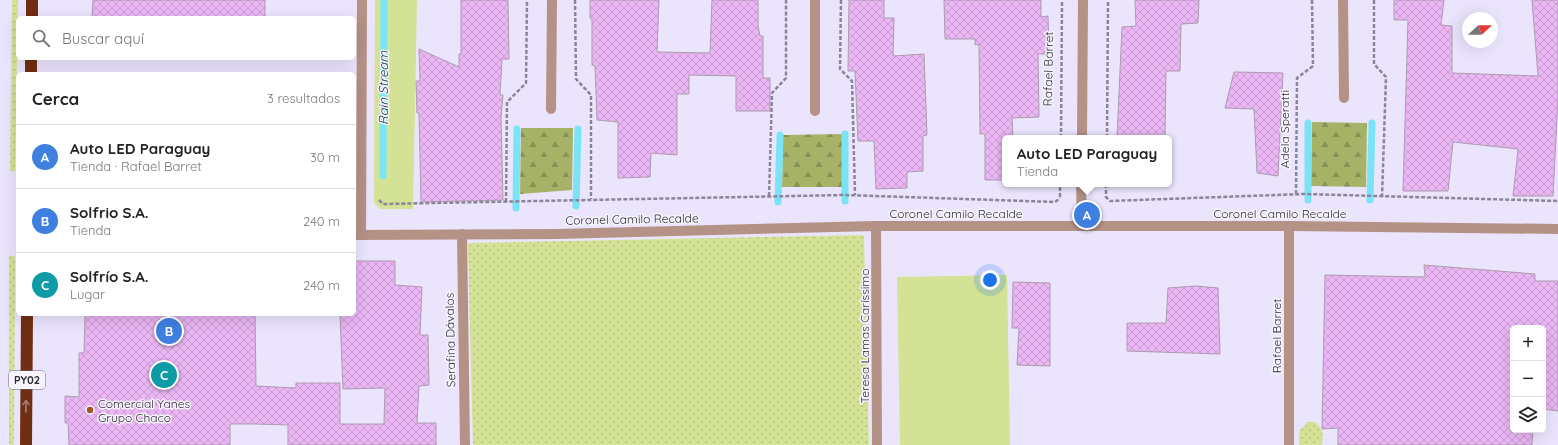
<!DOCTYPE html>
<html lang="es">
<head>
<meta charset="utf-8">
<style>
  body { margin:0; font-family:Quicksand,sans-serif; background:#f2f2f2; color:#222 }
  .controls { position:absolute; right:12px; bottom:12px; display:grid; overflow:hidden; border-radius:6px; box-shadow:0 4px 16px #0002 }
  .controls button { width:36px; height:36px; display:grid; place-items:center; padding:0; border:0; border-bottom:1px solid #e0e0e0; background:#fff; color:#222; font:20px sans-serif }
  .compass { position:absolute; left:1462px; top:12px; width:36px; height:36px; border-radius:50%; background:#fff; box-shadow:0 4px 16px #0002; rotate:69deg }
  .you { position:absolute; left:990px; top:280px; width:14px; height:14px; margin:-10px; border:3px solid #fff; border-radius:50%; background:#1a73e8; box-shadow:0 0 0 6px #1a73e833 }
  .badge { display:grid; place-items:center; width:26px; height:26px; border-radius:50%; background:#1a73e8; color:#fff; font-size:13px; font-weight:700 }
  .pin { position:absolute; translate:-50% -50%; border:2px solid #fff; box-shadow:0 1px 4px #0006 }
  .popup { position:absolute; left:1002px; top:135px; width:170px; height:52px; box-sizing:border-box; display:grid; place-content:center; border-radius:6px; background:#fff; filter:drop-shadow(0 1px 3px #0005); font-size:13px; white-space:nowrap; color:#767676 }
  .popup b { font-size:15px; color:#222 }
  .popup::after { content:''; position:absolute; left:50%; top:100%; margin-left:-8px; border:8px solid transparent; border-top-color:#fff }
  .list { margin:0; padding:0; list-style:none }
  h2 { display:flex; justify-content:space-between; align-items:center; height:52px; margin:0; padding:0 16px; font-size:17px }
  h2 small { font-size:13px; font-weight:400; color:#767676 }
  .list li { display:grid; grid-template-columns:26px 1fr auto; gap:12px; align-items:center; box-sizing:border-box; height:64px; padding:0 16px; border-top:1px solid #e0e0e0 }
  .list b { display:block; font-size:15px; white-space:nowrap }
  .list p { margin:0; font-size:13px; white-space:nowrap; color:#767676 }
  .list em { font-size:13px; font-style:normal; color:#767676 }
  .icon { flex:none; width:22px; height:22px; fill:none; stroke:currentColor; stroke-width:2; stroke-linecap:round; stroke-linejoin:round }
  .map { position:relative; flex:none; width:1558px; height:445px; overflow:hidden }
  .search { position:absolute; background:#fff; box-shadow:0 4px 16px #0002; left:16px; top:16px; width:340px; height:44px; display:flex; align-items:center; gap:10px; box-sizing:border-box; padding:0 14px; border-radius:6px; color:#767676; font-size:15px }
  .panel { position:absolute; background:#fff; box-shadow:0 4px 16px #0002; left:16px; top:72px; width:340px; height:244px; border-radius:6px }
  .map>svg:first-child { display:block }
</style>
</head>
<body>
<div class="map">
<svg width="1558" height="445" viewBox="0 0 1558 445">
  <defs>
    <pattern id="grass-dots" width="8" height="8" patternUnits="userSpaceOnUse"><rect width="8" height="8" fill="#d3e295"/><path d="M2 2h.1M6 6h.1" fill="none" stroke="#b5c281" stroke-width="1.8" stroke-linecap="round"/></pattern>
    <pattern id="forest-firs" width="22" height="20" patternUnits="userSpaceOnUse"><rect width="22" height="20" fill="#a6b367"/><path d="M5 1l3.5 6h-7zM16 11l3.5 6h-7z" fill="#889256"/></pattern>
    <pattern id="building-cross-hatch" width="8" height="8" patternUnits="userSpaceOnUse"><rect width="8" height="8" fill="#eab6f4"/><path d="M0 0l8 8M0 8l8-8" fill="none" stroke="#c99dd2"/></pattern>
  </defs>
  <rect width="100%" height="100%" fill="#ebe4fd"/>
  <g fill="url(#grass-dots)">
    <polygon points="12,0 18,0 15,171 12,172 10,170"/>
    <polygon points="864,235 869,445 473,445 468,243"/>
    <polygon points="11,255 15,257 14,445 9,445 9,257"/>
    <path d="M1308,422H1315C1322,428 1325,436 1321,445H1299V431Z"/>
  </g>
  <g fill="url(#forest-firs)">
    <polygon points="1312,122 1367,123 1366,187 1311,186"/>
    <polygon points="521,128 573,128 572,190 520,194"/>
    <polygon points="842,134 842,187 782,187 783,135"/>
  </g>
  <g fill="#d3e295">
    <polygon points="375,0 417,0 413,209 381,209 374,203"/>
    <polygon points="1007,275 1010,445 900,445 897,277"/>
  </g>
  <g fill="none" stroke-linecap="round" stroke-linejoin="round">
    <g stroke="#7ae4f6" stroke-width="7">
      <polyline points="845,134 845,201"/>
      <polyline points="383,176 384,0"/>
      <polyline points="1308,200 1308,123"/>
      <polyline points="1370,200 1372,123"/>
      <polyline points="778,202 780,135"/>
      <polyline points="576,206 578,129"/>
      <polyline points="516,208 517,129"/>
    </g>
  </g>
  <g fill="url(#building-cross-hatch)" stroke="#ac9baf">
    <polygon points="93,0 265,0 265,18 92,18"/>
    <polygon points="461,0 508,0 509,59 502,59 500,95 503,95 501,117 503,200 421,202 419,113 417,113 416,81 420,81 419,49 459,67 459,54 461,54"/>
    <polygon points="590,0 659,0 657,52 710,53 712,0 758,0 758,26 760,36 763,36 763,78 770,78 770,111 736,111 736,76 689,75 689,94 677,94 677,155 651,153 650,177 618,178 618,122 597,120 595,66 592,65 592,19 590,18"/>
    <polygon points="849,0 884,0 884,18 894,18 893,56 924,54 927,135 923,136 923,171 907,172 907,188 876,189 874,141 858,141 855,71 848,71"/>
    <polygon points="944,0 1041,0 1041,17 1048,16 1049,54 1038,54 1039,117 1012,118 1013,138 1005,138 1005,180 985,180 985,134 980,134 979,44 975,45 975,39 945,39"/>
    <polygon points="1135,0 1199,0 1198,23 1181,24 1180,71 1166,71 1165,138 1117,138 1122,27 1136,26"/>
    <polygon points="1394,0 1444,0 1441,25 1452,26 1452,73 1538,76 1532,0 1558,0 1558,97 1553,196 1513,196 1518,149 1453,142 1448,191 1403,191 1408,20 1394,20"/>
    <polygon points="1234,72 1283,73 1278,176 1257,173 1254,109 1225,108"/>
    <polygon points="354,261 395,261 395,285 422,287 420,335 428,335 429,385 419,386 417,423 436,423 436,445 288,445 288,425 256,424 230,424 230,445 69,445 68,423 65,423 65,396 79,397 79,353 84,353 85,314 255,314 256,386 296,388 296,383 340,383 340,424 384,424 385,388 343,389 340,314 354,314"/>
    <polygon points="1424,265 1535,274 1535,281 1558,281 1558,411 1543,409 1543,328 1513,328 1513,430 1533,430 1532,445 1338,445 1338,428 1322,429 1325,275 1425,277"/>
    <polygon points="1013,282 1050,283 1050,366 1017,365 1019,328 1012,328"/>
    <polygon points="1196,286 1218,288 1220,354 1127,351 1127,323 1166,323 1168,288"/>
  </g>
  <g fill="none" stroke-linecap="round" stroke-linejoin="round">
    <g stroke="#8a8597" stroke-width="2.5" stroke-dasharray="4 2" stroke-linecap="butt">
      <polyline points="575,0 576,79 591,95 591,199"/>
      <polyline points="841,0 840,69 852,81 855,195"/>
      <polyline points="1374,0 1374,64 1386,77 1382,197"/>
      <polyline points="1061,138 1062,0"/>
      <polyline points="1107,138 1108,0"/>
      <polyline points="1106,184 1106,197 1110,201 1304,194 1558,201"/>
      <polyline points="1296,194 1297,78 1313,66 1312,0"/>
      <polyline points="769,196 772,93 786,78 786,0"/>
      <polyline points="1060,197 1060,184"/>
      <polyline points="379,200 383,204 845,195 1055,202 1060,198"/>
      <polyline points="506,202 507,102 526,83 527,0"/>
    </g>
    <g stroke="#b49285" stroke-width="10">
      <polyline points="1343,0 1344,98"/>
      <polyline points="551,109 552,0"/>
      <polyline points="815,111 815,0"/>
      <polyline points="1082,138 1083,0"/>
      <polyline points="1081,184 1082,226"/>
      <polyline points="876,226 877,445"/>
      <polyline points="1289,226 1289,445"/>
      <polyline points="462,234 465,445"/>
      <polyline points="354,235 556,234 876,226 1289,226 1558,229"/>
      <polyline points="361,235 362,0"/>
    </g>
    <g stroke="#702e13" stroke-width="12">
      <polyline points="32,18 32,0"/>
      <polyline points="31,74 31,58"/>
      <polyline points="26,445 27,314"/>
    </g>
  </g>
  <defs><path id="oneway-shaft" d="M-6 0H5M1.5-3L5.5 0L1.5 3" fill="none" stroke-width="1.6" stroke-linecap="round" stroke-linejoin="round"/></defs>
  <use stroke="#a67d71" href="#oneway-shaft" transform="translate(26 406) rotate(-89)"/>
  <circle fill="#9c5b26" stroke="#f7f4fe" stroke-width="1.5" cx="90" cy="410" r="4"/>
  <g text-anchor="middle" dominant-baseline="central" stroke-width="3" stroke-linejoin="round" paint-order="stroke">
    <rect fill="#f7f4fe" stroke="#6a6771" stroke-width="1" x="9" y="371" width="36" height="18" rx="3"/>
    <g font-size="11" font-weight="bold" fill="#2e2b35">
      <text x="27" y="380">PY02</text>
    </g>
    <g font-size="12" fill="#2e2b35" stroke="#f7f4fe">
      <text transform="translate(1048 69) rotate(-89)">Rafael Barret</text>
      <text transform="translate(1284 129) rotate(-90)">Adela Speratti</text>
      <text x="956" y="213">Coronel Camilo Recalde</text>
      <text x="1280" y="213">Coronel Camilo Recalde</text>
      <text transform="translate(632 219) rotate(-1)">Coronel Camilo Recalde</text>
      <text transform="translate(864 336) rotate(-90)">Teresa Lamas Caríssimo</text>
      <text transform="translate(1276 336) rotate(-90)">Rafael Barret</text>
      <text transform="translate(450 340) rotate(-91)">Serafina Dávalos</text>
    </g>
    <g font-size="12" fill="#2e2b35" stroke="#f7f4fe" text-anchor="start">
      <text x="98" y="403">Comercial Yanes<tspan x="98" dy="14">Grupo Chaco</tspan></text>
    </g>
    <g font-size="13" font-style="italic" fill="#0a3d45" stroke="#f7f4fe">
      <text transform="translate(383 88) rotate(-90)">Rain Stream</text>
    </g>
  </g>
</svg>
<div class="controls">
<button>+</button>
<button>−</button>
<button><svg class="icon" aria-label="layers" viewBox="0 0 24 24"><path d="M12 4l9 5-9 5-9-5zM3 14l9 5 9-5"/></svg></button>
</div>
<svg class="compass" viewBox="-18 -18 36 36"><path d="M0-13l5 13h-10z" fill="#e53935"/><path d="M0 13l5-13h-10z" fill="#767676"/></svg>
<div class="you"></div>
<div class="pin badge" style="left:1087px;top:215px;background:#3f7fe0">A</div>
<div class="popup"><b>Auto LED Paraguay</b>Tienda</div>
<div class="pin badge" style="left:169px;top:331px;background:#3f7fe0">B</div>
<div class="pin badge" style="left:164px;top:375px;background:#0f9aa8">C</div>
<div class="search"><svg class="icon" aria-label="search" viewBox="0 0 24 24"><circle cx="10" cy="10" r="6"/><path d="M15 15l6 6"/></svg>Buscar aquí</div>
<section class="panel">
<h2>Cerca<small>3 resultados</small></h2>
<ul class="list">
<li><span class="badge" style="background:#3f7fe0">A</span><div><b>Auto LED Paraguay</b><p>Tienda · Rafael Barret</p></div><em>30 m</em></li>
<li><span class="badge" style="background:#3f7fe0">B</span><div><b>Solfrio S.A.</b><p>Tienda</p></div><em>240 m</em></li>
<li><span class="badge" style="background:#0f9aa8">C</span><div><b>Solfrío S.A.</b><p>Lugar</p></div><em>240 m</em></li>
</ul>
</section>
</div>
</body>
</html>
